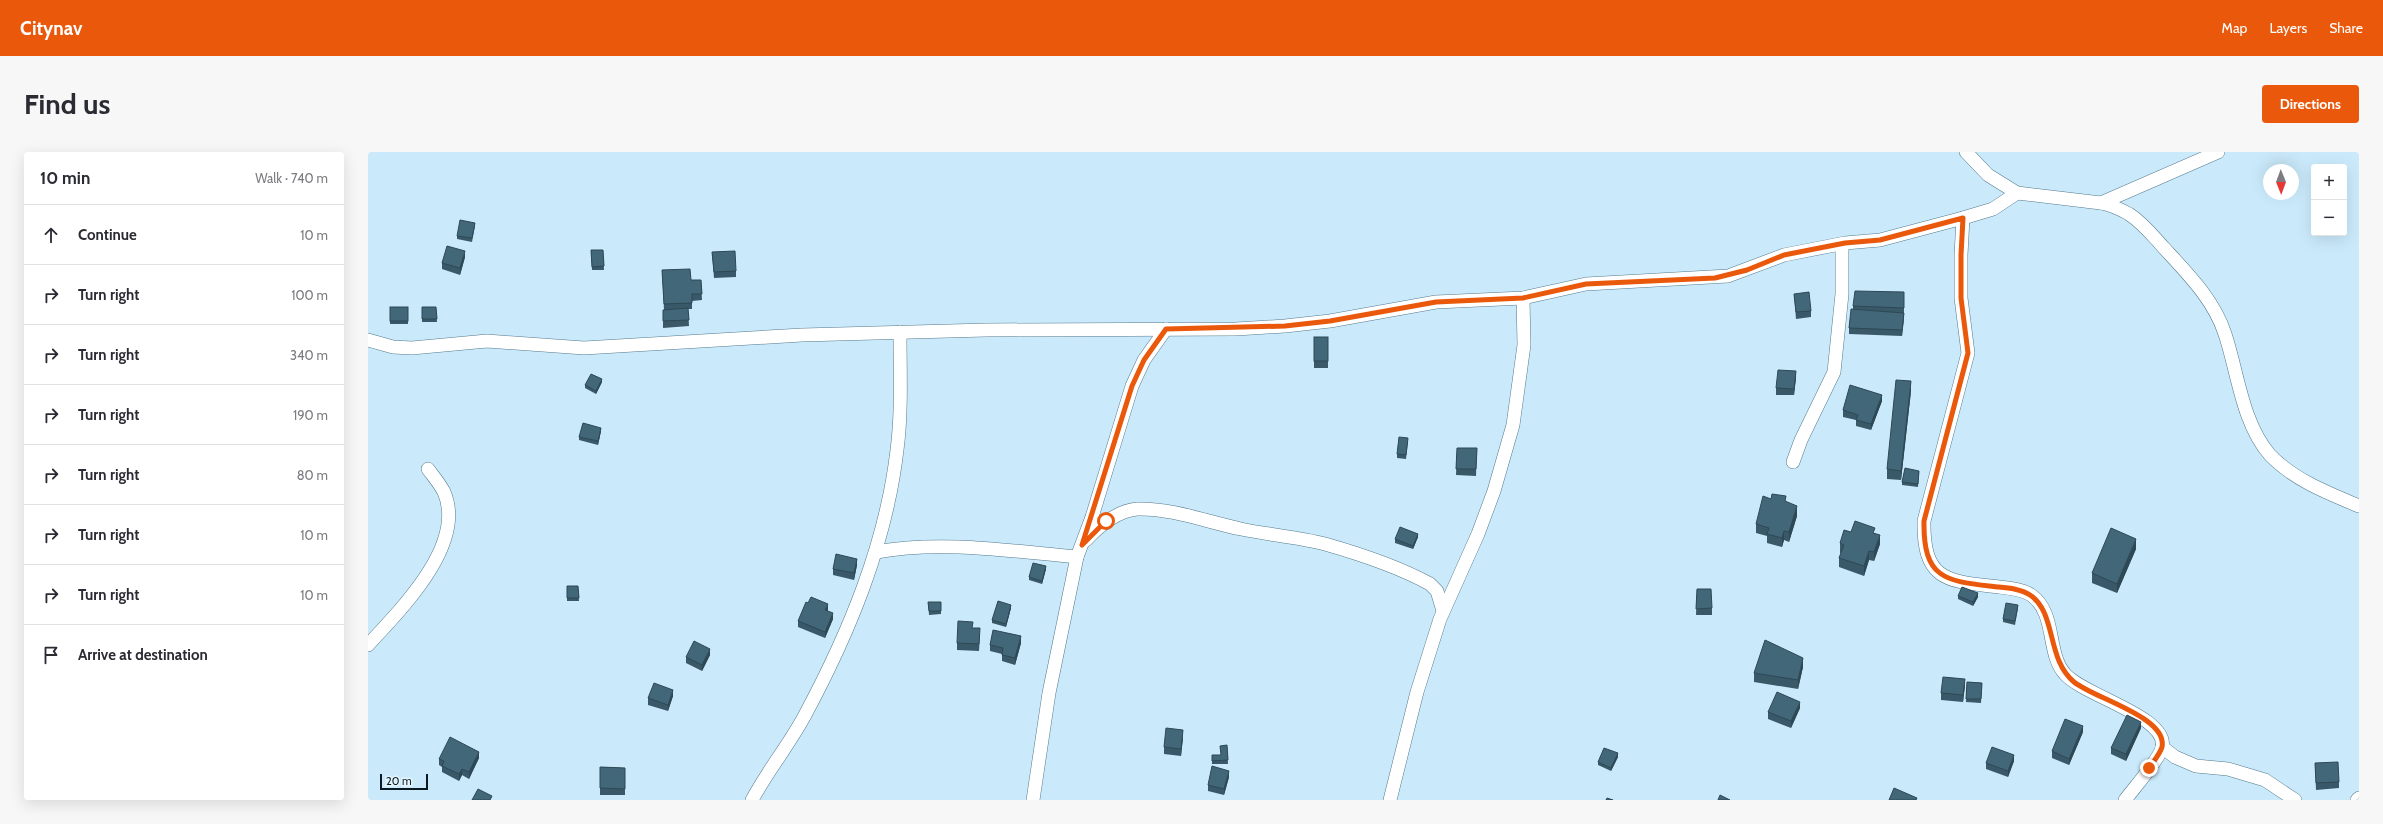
<!DOCTYPE html>
<html lang="en">
<head>
<meta charset="utf-8">
<style>
  body { margin:0; font-family:Cabin,sans-serif; background:#f7f7f7; color:#2b2b33 }
  .controls { position:absolute; right:12px; top:12px; display:grid; overflow:hidden; border-radius:4px; box-shadow:0 4px 16px #0002 }
  .controls button { width:36px; height:36px; display:grid; place-items:center; padding:0; border:0; border-bottom:1px solid #e1e1e2; background:#fff; color:#2b2b33; font:20px sans-serif }
  .compass { position:absolute; left:1895px; top:12px; width:36px; height:36px; border-radius:50%; background:#fff; box-shadow:0 4px 16px #0002; rotate:179deg }
  .scale { position:absolute; left:12px; bottom:10px; width:48px; box-sizing:border-box; padding-left:4px; border:2px solid #0b1a22; border-top:0; font-size:11px; line-height:14px; white-space:nowrap; color:#0b1a22; -webkit-text-stroke:3px #e4f4fd; paint-order:stroke }
  .stop { position:absolute; width:12px; height:12px; margin:-9px; border:3px solid #ea580c; border-radius:50%; background:#fff }
  .stop.end { background:#ea580c; border-color:#fff; box-shadow:0 1px 4px #0008 }
  .list { margin:0; padding:0; list-style:none }
  h2 { display:flex; justify-content:space-between; align-items:center; height:52px; margin:0; padding:0 16px; font-size:17px }
  h2 small { font-size:13px; font-weight:400; color:#7c7c81 }
  .list li { display:grid; grid-template-columns:26px 1fr auto; gap:12px; align-items:center; box-sizing:border-box; height:60px; padding:0 16px; border-top:1px solid #e1e1e2 }
  .list b { display:block; font-size:15px; white-space:nowrap }
  .list em { font-size:13px; font-style:normal; color:#7c7c81 }
  .icon { flex:none; width:22px; height:22px; fill:none; stroke:currentColor; stroke-width:2; stroke-linecap:round; stroke-linejoin:round }
  .map { position:relative; flex:none; width:1991px; height:648px; overflow:hidden; border-radius:4px }
  header { display:flex; align-items:center; gap:24px; box-sizing:border-box; height:56px; padding:0 20px; background:#ea580c; color:#fff }
  header strong { font-size:19px }
  nav { display:flex; gap:22px; margin-inline-start:auto; font-size:14px }
  .intro { display:flex; align-items:center; justify-content:space-between; box-sizing:border-box; height:96px; padding:0 24px }
  h1 { margin:0; font-size:28px }
  .button { padding:10px 18px; border-radius:4px; background:#ea580c; color:#fff; font-size:14px; font-weight:700 }
  main { display:flex; gap:24px; padding:0 24px }
  aside { flex:1; background:#fff; border-radius:4px; box-shadow:0 4px 16px #0002 }
  .map>svg:first-child { display:block }
</style>
</head>
<body>
<header>
<strong>Citynav</strong>
<nav><a>Map</a><a>Layers</a><a>Share</a></nav>
</header>
<div class="intro"><h1>Find us</h1><a class="button">Directions</a></div>
<main>
<aside>
<h2>10 min<small>Walk · 740 m</small></h2>
<ul class="list">
<li><svg class="icon" aria-label="ahead" viewBox="0 0 24 24"><path d="M12 20V5M6 11l6-6 6 6"/></svg><div><b>Continue</b></div><em>10 m</em></li>
<li><svg class="icon" aria-label="right" viewBox="0 0 24 24"><path d="M7 20v-9h11M14 6l5 5-5 5"/></svg><div><b>Turn right</b></div><em>100 m</em></li>
<li><svg class="icon" aria-label="right" viewBox="0 0 24 24"><path d="M7 20v-9h11M14 6l5 5-5 5"/></svg><div><b>Turn right</b></div><em>340 m</em></li>
<li><svg class="icon" aria-label="right" viewBox="0 0 24 24"><path d="M7 20v-9h11M14 6l5 5-5 5"/></svg><div><b>Turn right</b></div><em>190 m</em></li>
<li><svg class="icon" aria-label="right" viewBox="0 0 24 24"><path d="M7 20v-9h11M14 6l5 5-5 5"/></svg><div><b>Turn right</b></div><em>80 m</em></li>
<li><svg class="icon" aria-label="right" viewBox="0 0 24 24"><path d="M7 20v-9h11M14 6l5 5-5 5"/></svg><div><b>Turn right</b></div><em>10 m</em></li>
<li><svg class="icon" aria-label="right" viewBox="0 0 24 24"><path d="M7 20v-9h11M14 6l5 5-5 5"/></svg><div><b>Turn right</b></div><em>10 m</em></li>
<li><svg class="icon" aria-label="arrive" viewBox="0 0 24 24"><path d="M6 21V4h12l-3 4 3 4H6"/></svg><div><b>Arrive at destination</b></div></li>
</ul>
</aside>
<div class="map">
<svg width="1991" height="648" viewBox="0 0 1991 648">
  <rect width="100%" height="100%" fill="#caeafb"/>
  <g fill="none" stroke-linecap="round" stroke-linejoin="round">
    <g stroke="#547a8c" stroke-width="14">
      <g id="street">
        <path d="M1598,0L1620,23L1649,41L1733,51C1743,53 1752,57 1761,62C1775,71 1785,84 1796,96C1820,122 1846,148 1857,182C1870,221 1874,271 1902,303C1926,328 1960,341 1991,354"/>
        <polyline points="1733,51 1850,0"/>
        <path d="M1595,66L1593,103V146L1600,201L1556,369C1555,430 1580,429 1631,435C1641,436 1654,437 1663,443C1689,461 1678,501 1697,522C1716,544 1802,565 1794,596C1790,609 1766,636 1757,648"/>
        <polyline points="0,188 25,195 44,196 119,189 216,196 434,183 618,178 868,177 917,174 962,169 1068,150 1155,146 1218,132 1360,124 1416,103 1477,91 1512,88 1595,66 1625,57 1649,41"/>
        <polyline points="1425,310 1433,288 1466,220 1474,142 1474,92"/>
        <path d="M718,388C731,374 748,359 769,357C804,356 839,370 873,377C901,383 929,385 957,392C992,402 1031,415 1062,432L1069,439L1075,459"/>
        <path d="M508,400C573,388 643,399 709,405"/>
        <path d="M0,493C32,458 99,393 76,340C72,332 66,325 60,317"/>
        <polyline points="1794,595 1807,605 1828,614 1860,617 1897,628 1927,648"/>
        <path d="M384,648C400,618 421,593 437,563C481,481 518,392 529,298C534,260 532,219 532,180"/>
        <polyline points="665,648 681,541 709,405 724,365 764,234 776,208 798,177"/>
        <polyline points="1022,648 1049,540 1072,467 1110,382 1126,339 1145,273 1156,193 1155,146"/>
        <polyline points="1989,648 1991,646"/>
      </g>
    </g>
    <use href="#street" stroke="#fff" stroke-width="13"/>
  </g>
  <g fill="#395968">
    <polygon points="107,74 104,90 89,87 89,84"/>
    <polygon points="223,98 235,98 236,118 224,118"/>
    <polygon points="344,100 368,119 368,125 346,126"/>
    <polygon points="97,105 92,123 74,117 74,111"/>
    <polygon points="294,118 323,128 333,128 334,148 324,149 324,157 320,157 321,174 295,176 295,158 296,158"/>
    <polygon points="1536,140 1536,163 1534,184 1481,182 1481,176 1485,157 1485,154"/>
    <polygon points="1426,142 1443,159 1443,165 1428,167"/>
    <rect x="22" y="155" width="18" height="17"/>
    <polygon points="54,155 68,155 69,170 54,170"/>
    <rect x="946" y="185" width="14" height="31"/>
    <polygon points="1428,225 1426,243 1408,243 1408,236"/>
    <polygon points="234,230 228,242 217,236 217,233"/>
    <polygon points="1543,239 1533,328 1519,327 1519,317"/>
    <polygon points="1514,249 1503,278 1488,274 1488,268 1475,265 1475,258"/>
    <polygon points="233,279 230,293 211,288 211,285"/>
    <polygon points="1040,289 1038,307 1029,306 1029,302"/>
    <polygon points="1089,296 1109,296 1108,324 1088,323"/>
    <polygon points="1551,319 1550,335 1534,333 1534,330"/>
    <polygon points="1403,347 1418,350 1429,364 1421,390 1416,388 1414,395 1399,391 1399,384 1388,381 1388,372"/>
    <polygon points="1483,380 1507,381 1512,392 1506,409 1501,408 1496,424 1471,415 1471,406 1473,401 1472,401 1472,391"/>
    <polygon points="1050,385 1045,397 1027,391 1027,387"/>
    <polygon points="1768,397 1749,441 1724,431 1724,421"/>
    <polygon points="489,413 486,428 465,423 465,417"/>
    <polygon points="678,417 674,432 661,428 661,425"/>
    <polygon points="199,434 210,434 211,449 199,449"/>
    <polygon points="1329,437 1344,456 1344,463 1328,463"/>
    <polygon points="1590,444 1610,445 1605,454 1590,447"/>
    <polygon points="560,450 573,450 573,462 561,463"/>
    <polygon points="643,456 638,475 624,471 624,468"/>
    <polygon points="1650,456 1647,473 1635,470 1635,467"/>
    <polygon points="460,459 465,467 457,486 430,475 430,469"/>
    <polygon points="605,476 612,482 611,499 589,498 589,491"/>
    <polygon points="653,491 647,513 634,509 634,502 622,499 622,493"/>
    <polygon points="342,503 334,519 318,511 318,505"/>
    <polygon points="1435,515 1430,537 1386,530 1386,521"/>
    <polygon points="1599,530 1614,531 1613,551 1598,550"/>
    <polygon points="1597,533 1595,550 1573,548 1573,541"/>
    <polygon points="305,544 300,559 280,553 280,546"/>
    <polygon points="1432,556 1423,576 1400,567 1400,560"/>
    <polygon points="1773,576 1758,609 1743,602 1743,596"/>
    <polygon points="1715,580 1701,613 1684,606 1684,599"/>
    <polygon points="815,585 813,604 796,602 796,595"/>
    <polygon points="859,593 860,612 844,612 844,603 853,603"/>
    <polygon points="1250,605 1243,619 1230,613 1230,610"/>
    <polygon points="111,606 101,627 94,623 91,629 74,620 74,615 71,613 71,607"/>
    <polygon points="1646,609 1640,625 1618,617 1618,611"/>
    <polygon points="1947,611 1971,630 1971,636 1948,638"/>
    <polygon points="232,615 257,616 257,643 232,643"/>
    <polygon points="861,625 856,643 840,639 840,633"/>
  </g>
  <g fill="#2e4855">
    <polygon points="97,99 97,105 92,123 92,116"/>
    <polygon points="1536,161 1536,167 1534,184 1534,178"/>
    <polygon points="1428,219 1428,225 1426,243 1426,237"/>
    <polygon points="234,227 234,230 228,242 228,239"/>
    <polygon points="1543,229 1543,239 1533,328 1533,319"/>
    <polygon points="1514,243 1514,249 1503,278 1503,272"/>
    <polygon points="233,276 233,279 230,293 230,289"/>
    <polygon points="1429,354 1429,364 1421,390 1421,380"/>
    <polygon points="1416,379 1416,388 1414,395 1414,386"/>
    <polygon points="1050,382 1050,385 1045,397 1045,394"/>
    <polygon points="1512,383 1512,392 1506,409 1506,400"/>
    <polygon points="1768,387 1768,397 1749,441 1749,432"/>
    <polygon points="1501,399 1501,408 1496,424 1496,414"/>
    <polygon points="489,407 489,413 486,428 486,421"/>
    <polygon points="678,414 678,417 674,432 674,429"/>
    <polygon points="1610,441 1610,445 1605,454 1605,450"/>
    <polygon points="460,452 460,459 457,458"/>
    <polygon points="643,453 643,456 638,475 638,472"/>
    <polygon points="465,461 465,467 457,486 457,480"/>
    <polygon points="653,484 653,491 647,513 647,506"/>
    <polygon points="342,497 342,503 334,519 334,513"/>
    <polygon points="1435,506 1435,515 1430,537 1430,528"/>
    <polygon points="1597,527 1597,533 1595,550 1595,543"/>
    <polygon points="305,538 305,544 300,559 300,553"/>
    <polygon points="1432,550 1432,556 1423,576 1423,569"/>
    <polygon points="1773,570 1773,576 1758,609 1758,602"/>
    <polygon points="1715,574 1715,580 1701,613 1701,607"/>
    <polygon points="815,578 815,585 813,604 813,597"/>
    <polygon points="111,600 111,606 101,627 101,620"/>
    <polygon points="1250,601 1250,605 1243,619 1243,616"/>
    <polygon points="1646,603 1646,609 1640,625 1640,619"/>
    <polygon points="94,617 94,623 91,629 91,622"/>
    <polygon points="861,619 861,625 856,643 856,637"/>
  </g>
  <g fill="#426779" stroke="#2e4855">
    <polygon points="92,68 107,71 104,86 89,84"/>
    <polygon points="79,94 97,99 92,116 74,111"/>
    <polygon points="223,98 235,98 236,114 224,115"/>
    <polygon points="367,99 368,119 346,120 344,100"/>
    <polygon points="322,117 323,128 333,128 334,142 324,142 324,151 296,152 294,118"/>
    <polygon points="1487,139 1536,140 1536,156 1485,154"/>
    <polygon points="1441,140 1443,159 1428,160 1426,142"/>
    <rect x="22" y="155" width="18" height="14"/>
    <polygon points="54,155 68,155 69,167 54,167"/>
    <polygon points="320,156 321,168 295,169 295,158"/>
    <polygon points="1483,157 1536,161 1534,178 1481,176"/>
    <rect x="946" y="185" width="14" height="24"/>
    <polygon points="1410,218 1428,219 1426,237 1408,236"/>
    <polygon points="223,222 234,227 228,239 217,233"/>
    <polygon points="1528,228 1543,229 1533,319 1519,317"/>
    <polygon points="1482,233 1514,243 1503,272 1488,268 1490,263 1475,258"/>
    <polygon points="215,271 233,276 230,289 211,285"/>
    <polygon points="1031,285 1040,286 1038,303 1029,302"/>
    <polygon points="1089,296 1109,296 1108,317 1088,317"/>
    <polygon points="1537,316 1551,319 1550,332 1534,330"/>
    <polygon points="1404,342 1418,344 1417,349 1429,354 1421,380 1416,379 1414,386 1399,382 1401,376 1388,372 1395,344 1403,347"/>
    <polygon points="1487,369 1507,376 1505,381 1512,383 1506,400 1501,399 1496,414 1471,406 1476,393 1472,391 1476,378 1483,380"/>
    <polygon points="1032,375 1050,382 1045,394 1027,387"/>
    <polygon points="1743,376 1768,387 1749,432 1724,421"/>
    <polygon points="468,402 489,407 486,421 465,417"/>
    <polygon points="665,411 678,414 674,429 661,425"/>
    <polygon points="199,434 210,434 211,446 199,446"/>
    <polygon points="1594,435 1610,441 1605,450 1590,444"/>
    <polygon points="1329,437 1343,437 1344,456 1328,457"/>
    <polygon points="443,445 460,452 457,458 465,461 457,480 430,469 438,450 440,451"/>
    <polygon points="630,449 643,453 638,472 624,468"/>
    <polygon points="560,450 573,450 573,459 561,459"/>
    <polygon points="1638,451 1650,453 1647,469 1635,467"/>
    <polygon points="590,469 605,470 604,476 612,476 611,492 589,491"/>
    <polygon points="625,478 653,484 647,506 634,503 635,496 622,493"/>
    <polygon points="1397,488 1435,506 1430,528 1386,521"/>
    <polygon points="326,489 342,497 334,513 318,505"/>
    <polygon points="1575,525 1597,527 1595,543 1573,541"/>
    <polygon points="1599,530 1614,531 1613,547 1598,547"/>
    <polygon points="286,531 305,538 300,553 280,546"/>
    <polygon points="1409,540 1432,550 1423,569 1400,560"/>
    <polygon points="1759,563 1773,570 1758,602 1743,596"/>
    <polygon points="1697,567 1715,574 1701,607 1684,599"/>
    <polygon points="798,576 815,578 813,597 796,595"/>
    <polygon points="82,585 111,600 101,620 94,617 91,622 74,614 76,609 71,607"/>
    <polygon points="859,593 860,608 844,609 844,603 853,603 852,594"/>
    <polygon points="1624,595 1646,603 1640,619 1618,611"/>
    <polygon points="1236,596 1250,601 1243,616 1230,610"/>
    <polygon points="1970,610 1971,630 1948,631 1947,611"/>
    <polygon points="844,614 861,619 856,637 840,633"/>
    <polygon points="232,615 257,616 257,637 232,636"/>
    <polygon points="1526,636 1549,646 1548,648 1521,648"/>
    <polygon points="110,637 124,644 122,648 104,648"/>
    <polygon points="1352,643 1362,648 1350,648"/>
    <polygon points="1239,646 1245,648 1238,648"/>
  </g>
  <g fill="none" stroke-linecap="round" stroke-linejoin="round">
    <path stroke="#ea580c" stroke-width="5" d="M738,369L714,393L764,234L776,208L798,177L917,174L962,169L1068,150L1155,146L1218,132L1347,126L1379,118L1416,103L1477,91L1512,88L1595,66L1593,103V146L1600,201L1556,369C1555,429 1579,429 1630,435C1641,436 1653,437 1662,443C1689,461 1678,507 1706,530C1725,546 1800,565 1794,595C1792,602 1785,610 1781,616"/>
  </g>
</svg>
<div class="controls">
<button>+</button>
<button>−</button>
</div>
<svg class="compass" viewBox="-18 -18 36 36"><path d="M0-13l5 13h-10z" fill="#e53935"/><path d="M0 13l5-13h-10z" fill="#7c7c81"/></svg>
<div class="scale">20 m</div>
<div class="stop" style="left:738px;top:369px"></div>
<div class="stop end" style="left:1781px;top:616px"></div>
</div>
</main>
</body>
</html>
